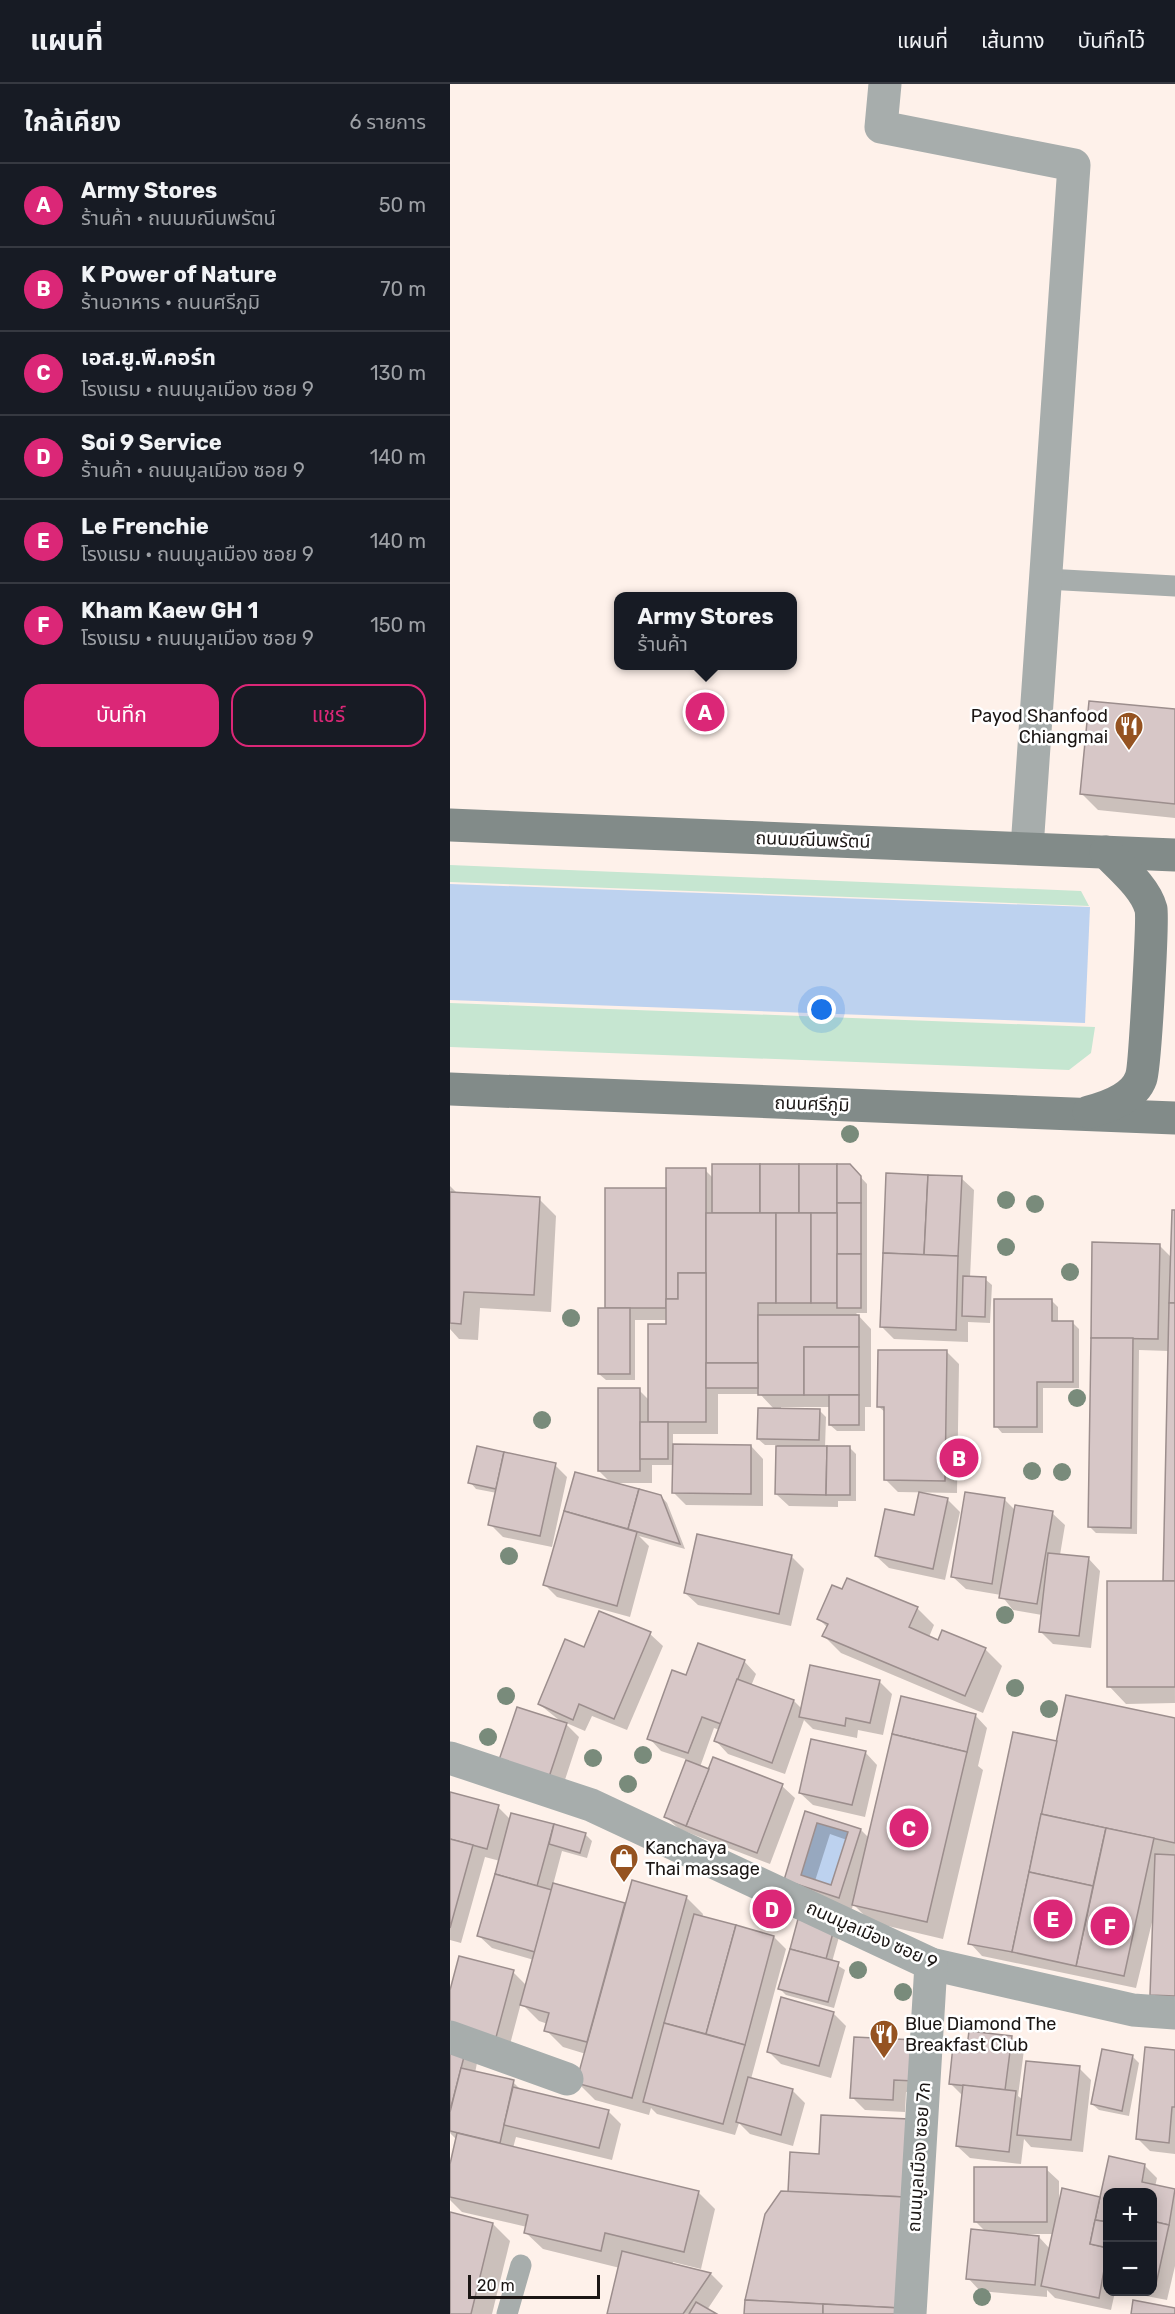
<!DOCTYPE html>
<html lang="th">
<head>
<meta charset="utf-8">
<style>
  body { margin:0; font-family:Rubik,"Noto Sans Thai",sans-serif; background:#20242c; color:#f1f3f6 }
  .controls { position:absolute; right:18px; bottom:18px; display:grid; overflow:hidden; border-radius:12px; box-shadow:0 3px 15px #0003 }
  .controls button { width:54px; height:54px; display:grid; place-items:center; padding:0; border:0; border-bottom:2px solid #363941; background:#171b24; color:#f1f3f6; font:30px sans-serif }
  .scale { position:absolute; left:18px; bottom:15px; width:132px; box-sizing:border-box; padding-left:6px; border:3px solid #1b1614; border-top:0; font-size:16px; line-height:21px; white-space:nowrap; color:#1b1614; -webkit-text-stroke:4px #fff; paint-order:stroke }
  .you { position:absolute; left:372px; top:926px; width:21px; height:21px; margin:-15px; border:4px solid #fff; border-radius:50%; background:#1a73e8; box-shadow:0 0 0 9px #1a73e833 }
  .badge { display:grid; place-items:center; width:39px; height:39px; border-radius:50%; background:#db2777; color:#fff; font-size:20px; font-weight:700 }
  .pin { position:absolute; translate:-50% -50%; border:3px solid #fff; box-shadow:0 2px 6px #0006 }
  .popup { position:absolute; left:164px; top:508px; width:183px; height:78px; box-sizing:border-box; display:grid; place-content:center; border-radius:12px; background:#171b24; filter:drop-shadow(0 2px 4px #0005); font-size:20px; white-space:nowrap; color:#9ea1a6 }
  .popup b { font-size:22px; color:#f1f3f6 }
  .popup::after { content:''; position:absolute; left:50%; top:100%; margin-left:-12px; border:12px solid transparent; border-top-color:#171b24 }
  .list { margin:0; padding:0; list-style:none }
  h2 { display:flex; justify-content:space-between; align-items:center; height:78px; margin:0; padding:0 24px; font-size:26px }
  h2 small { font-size:20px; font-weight:400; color:#9ea1a6 }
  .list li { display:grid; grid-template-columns:39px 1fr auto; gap:18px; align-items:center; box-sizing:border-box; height:84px; padding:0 24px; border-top:2px solid #363941 }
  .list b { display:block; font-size:22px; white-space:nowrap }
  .list p { margin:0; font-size:20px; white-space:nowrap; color:#9ea1a6 }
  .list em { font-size:20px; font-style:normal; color:#9ea1a6 }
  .actions { display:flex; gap:12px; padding:18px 24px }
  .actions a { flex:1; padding:14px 0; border:2px solid #db2777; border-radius:18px; text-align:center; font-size:21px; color:#db2777 }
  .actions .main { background:#db2777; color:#fff }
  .map { position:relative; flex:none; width:725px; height:2230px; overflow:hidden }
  header { display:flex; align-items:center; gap:36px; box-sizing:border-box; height:84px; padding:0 30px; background:#171b24; border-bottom:2px solid #363941 }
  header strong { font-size:28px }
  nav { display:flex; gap:33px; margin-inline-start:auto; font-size:21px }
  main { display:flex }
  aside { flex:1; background:#171b24 }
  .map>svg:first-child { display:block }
</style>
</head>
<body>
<header>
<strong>แผนที่</strong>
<nav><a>แผนที่</a><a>เส้นทาง</a><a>บันทึกไว้</a></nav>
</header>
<main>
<aside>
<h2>ใกล้เคียง<small>6 รายการ</small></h2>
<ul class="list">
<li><span class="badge">A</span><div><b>Army Stores</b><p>ร้านค้า · ถนนมณีนพรัตน์</p></div><em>50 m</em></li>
<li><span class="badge">B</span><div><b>K Power of Nature</b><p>ร้านอาหาร · ถนนศรีภูมิ</p></div><em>70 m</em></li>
<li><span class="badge">C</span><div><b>เอส.ยู.พี.คอร์ท</b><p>โรงแรม · ถนนมูลเมือง ซอย 9</p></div><em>130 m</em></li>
<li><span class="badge">D</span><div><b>Soi 9 Service</b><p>ร้านค้า · ถนนมูลเมือง ซอย 9</p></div><em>140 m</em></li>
<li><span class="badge">E</span><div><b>Le Frenchie</b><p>โรงแรม · ถนนมูลเมือง ซอย 9</p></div><em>140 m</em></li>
<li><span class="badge">F</span><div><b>Kham Kaew GH 1</b><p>โรงแรม · ถนนมูลเมือง ซอย 9</p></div><em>150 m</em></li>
</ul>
<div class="actions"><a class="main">บันทึก</a><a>แชร์</a></div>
</aside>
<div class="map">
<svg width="725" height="2230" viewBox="0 0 725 2230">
  <rect width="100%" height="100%" fill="#fef1ea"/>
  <g fill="#c6e6d1">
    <polygon points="0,781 631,807 639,822 0,798"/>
    <polygon points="0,919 645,943 641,969 619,986 0,963"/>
  </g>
  <g fill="#bdd2ef">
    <polygon points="0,800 640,823 635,939 0,916"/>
    <polygon points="367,1739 398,1748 381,1801 351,1791"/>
  </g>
  <g fill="#0003" fill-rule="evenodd">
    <polygon points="640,618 725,627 725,734 648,726 631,709"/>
    <polygon points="255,1086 263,1094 406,1088 417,1100 417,1229 406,1229 421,1245 421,1323 415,1323 415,1347 387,1347 380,1341 380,1323 331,1323 331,1326 369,1326 376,1333 375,1364 400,1364 406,1370 406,1417 388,1417 388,1423 339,1422 326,1410 327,1361 315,1361 308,1355 325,1326 310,1310 268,1310 268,1350 223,1350 223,1361 301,1362 313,1375 313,1422 236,1421 223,1408 224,1381 202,1381 202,1399 165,1399 211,1412 217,1419 235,1465 189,1452 199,1462 180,1533 107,1513 95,1501 126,1390 162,1400 149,1387 189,1306 199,1316 217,1241 217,1236 185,1236 185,1296 156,1296 149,1290 156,1225 217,1106"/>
    <polygon points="511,1094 524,1106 520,1194 535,1195 542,1201 540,1239 518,1238 518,1258 444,1255 432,1243"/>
    <polygon points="0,1102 8,1110 89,1115 106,1132 101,1228 30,1224 28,1256 9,1255 0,1245"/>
    <polygon points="724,1128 725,1619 676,1620 659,1602 714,1498 719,1267 689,1266 687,1450 646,1449 639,1442 643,1160 709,1161 722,1174"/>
    <polygon points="601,1216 608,1223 608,1239 623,1239 629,1245 629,1304 593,1304 593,1349 552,1349 546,1342"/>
    <polygon points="496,1267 509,1280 507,1409 448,1408 435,1395 436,1329 429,1323"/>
    <polygon points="105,1381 117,1393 102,1463 53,1453 40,1440 47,1409 26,1405 20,1398"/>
    <polygon points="497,1415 510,1428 495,1496 439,1484 426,1472 465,1432"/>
    <polygon points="554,1415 566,1427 602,1429 615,1441 610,1471 638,1474 650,1487 641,1564 603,1560 590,1547 592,1531 563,1526 551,1511 516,1505 503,1493"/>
    <polygon points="342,1473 354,1485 341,1542 248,1521 235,1509"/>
    <polygon points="393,1507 467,1524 484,1541 479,1553 489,1558 535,1565 552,1582 533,1629 391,1569 374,1552 378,1544 369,1535"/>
    <polygon points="200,1550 213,1562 177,1646 142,1632 135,1647 114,1638 129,1653 112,1705 63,1689 108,1638 109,1636 89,1620 135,1565"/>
    <polygon points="294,1577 306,1590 301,1602 344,1617 352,1625 429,1597 442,1610 433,1651 408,1646 407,1654 363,1645 354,1636 335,1690 278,1670 266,1657 270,1646 264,1644 250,1683 259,1687 264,1675 332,1702 345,1714 320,1780 229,1745 216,1733 238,1676 211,1667 199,1654 237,1593"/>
    <polygon points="618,1613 725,1636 725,1923 702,1911 705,1826 686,1904 532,1872 520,1859 608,1659"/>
    <path d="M525,1631L537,1644L528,1682L533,1686L493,1855L421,1838L403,1820L402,1825L348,1808L356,1729L411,1746L419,1754ZM380,1750L397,1756L382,1803L365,1797Z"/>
    <polygon points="415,1668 427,1681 415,1733 363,1721 350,1709"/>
    <polygon points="0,1710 48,1723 61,1736 62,1731 135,1750 142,1757 137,1774 112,1767 103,1801 177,1821 236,1813 253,1830 252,1834 324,1853 336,1865 301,1995 342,2006 355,2019 343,2062 300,2050 289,2039 285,2051 207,2030 201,2024 199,2031 145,2016 128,1999 136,1970 113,1963 96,1946 98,1940 89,1937 71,1919 58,1968 0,1912 63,1888 77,1902 84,1876 42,1864 29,1852 50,1777 35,1773 11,1859 0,1856"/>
    <polygon points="383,1846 389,1853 382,1878 395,1886 384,1924 336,1911 330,1905"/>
    <polygon points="383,1929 396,1942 381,1994 331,1980 318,1967"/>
    <polygon points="561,1953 574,1966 568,2012 573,2016 629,1984 641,1996 633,2068 581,2063 574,2055 571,2080 520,2074 507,2062 513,2012 500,1999 518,1965"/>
    <polygon points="405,1955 476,2009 456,2008 455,2028 415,2026 402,2013"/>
    <polygon points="0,1963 27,1979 25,1989 63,1998 72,2007 158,2027 171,2040 162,2076 66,2053 63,2064 248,2108 265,2125 251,2185 223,2178 222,2181 261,2190 273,2202 257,2226 264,2230 159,2230 170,2184 93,2165 75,2148 77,2143 12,2128 0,2116 0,2087 7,2056 0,2049"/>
    <polygon points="697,1964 725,1967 725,2070 700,2067 687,2054"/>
    <polygon points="653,1967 683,1973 689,1979 679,2032 649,2026 642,2020"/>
    <path d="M660,2074L695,2082L707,2094L705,2103L725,2107V2182L717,2216L675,2208H702V2108H658V2208H665L661,2226L605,2214L597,2206V2213L530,2207L518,2194L536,2148L525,2137L596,2085L609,2097V2120L613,2106L651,2115ZM578,2150H604L600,2165L589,2153L578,2152Z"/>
    <polygon points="0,2129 43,2140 60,2157 42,2230 0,2230"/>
  </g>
  <g fill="#d7c7c7" stroke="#9c8e8d" stroke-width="1.5" fill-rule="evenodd">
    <polygon points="639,617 725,625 725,720 630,710"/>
    <rect x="262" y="1080" width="48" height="49"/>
    <rect x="310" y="1080" width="39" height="49"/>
    <rect x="349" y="1080" width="38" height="49"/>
    <polygon points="387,1080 400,1080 411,1092 411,1119 387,1119"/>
    <polygon points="216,1084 256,1084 256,1189 228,1189 228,1215 216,1215"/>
    <polygon points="436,1089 478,1091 474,1171 433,1169"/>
    <polygon points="478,1091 512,1092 508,1172 474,1171"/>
    <rect x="155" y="1104" width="61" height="120"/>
    <polygon points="0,1108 90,1113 84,1211 14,1208 11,1240 0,1239"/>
    <rect x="387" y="1119" width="24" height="51"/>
    <polygon points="722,1126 725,1126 725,1219 719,1219"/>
    <polygon points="256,1129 326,1129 326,1219 308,1219 308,1279 256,1279"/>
    <rect x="326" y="1129" width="35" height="90"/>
    <rect x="361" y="1129" width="26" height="90"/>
    <polygon points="642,1158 710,1160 708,1255 641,1254"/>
    <polygon points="433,1169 508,1172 506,1246 430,1243"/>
    <rect x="387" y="1170" width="24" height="54"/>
    <polygon points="228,1189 256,1189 256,1338 198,1338 198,1240 216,1240 216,1215 228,1215"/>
    <polygon points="513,1192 536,1193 535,1233 512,1232"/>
    <polygon points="544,1215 602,1215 602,1237 623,1237 623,1298 587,1298 587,1343 544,1343"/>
    <polygon points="719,1219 725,1219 725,1497 713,1497"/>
    <rect x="148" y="1224" width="32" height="66"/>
    <polygon points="308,1231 409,1231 409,1263 354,1263 354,1311 308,1311"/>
    <polygon points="641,1254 683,1254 681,1444 638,1443"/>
    <rect x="354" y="1263" width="55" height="48"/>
    <polygon points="428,1266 497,1266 495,1397 434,1396 434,1323 427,1323"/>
    <rect x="256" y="1279" width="52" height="25"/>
    <rect x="148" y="1304" width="42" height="83"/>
    <rect x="379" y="1311" width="30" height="30"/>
    <polygon points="308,1324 370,1325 369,1356 307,1355"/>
    <rect x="190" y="1338" width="28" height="37"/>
    <polygon points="223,1360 301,1361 301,1410 222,1409"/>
    <polygon points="27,1362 54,1368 46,1405 18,1399"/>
    <polygon points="326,1362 377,1362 376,1411 325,1410"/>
    <polygon points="377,1362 400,1362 400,1411 376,1411"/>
    <polygon points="54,1368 106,1379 90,1452 38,1441"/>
    <polygon points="125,1388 189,1405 178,1445 114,1427"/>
    <polygon points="189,1405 211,1411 230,1460 178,1445"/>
    <polygon points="469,1408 498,1414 483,1485 425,1472 435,1425 464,1431"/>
    <polygon points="515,1408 555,1414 542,1500 501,1493"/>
    <polygon points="565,1421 603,1427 587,1520 549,1514"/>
    <polygon points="114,1427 187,1448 167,1522 93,1501"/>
    <polygon points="247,1450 342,1471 329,1530 234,1509"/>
    <polygon points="598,1469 639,1473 629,1552 589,1548"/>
    <polygon points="397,1494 468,1523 459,1543 488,1556 492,1546 536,1564 515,1612 372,1552 378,1540 367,1535 382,1501 392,1505"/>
    <rect x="657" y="1497" width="68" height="106"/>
    <polygon points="149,1527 201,1548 164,1635 129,1620 123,1636 88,1620 115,1555 134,1563"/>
    <polygon points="248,1559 295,1576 271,1640 252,1633 238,1669 197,1655 222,1586 236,1591"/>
    <polygon points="360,1581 430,1596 420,1639 396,1634 395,1642 349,1633"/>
    <polygon points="287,1595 344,1616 322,1679 264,1657"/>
    <polygon points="616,1611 725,1634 725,1759 591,1730"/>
    <polygon points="451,1612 526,1630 517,1668 442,1650"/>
    <polygon points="67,1623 117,1639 99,1693 49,1676"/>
    <polygon points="563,1648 607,1657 562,1868 518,1860"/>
    <polygon points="442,1650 517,1668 477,1838 402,1821"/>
    <polygon points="361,1655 416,1667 402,1721 349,1709"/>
    <polygon points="263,1673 333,1700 307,1769 236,1742"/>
    <polygon points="236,1676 259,1685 236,1742 214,1733"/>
    <polygon points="0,1708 49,1721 37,1765 0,1755"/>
    <path d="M355,1727L411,1745L389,1814L334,1796ZM367,1739L398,1748L381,1801L351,1791Z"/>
    <polygon points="61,1729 104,1740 87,1802 45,1790"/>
    <polygon points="591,1730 656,1744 643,1802 579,1788"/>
    <polygon points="104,1740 136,1749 130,1769 99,1760"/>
    <polygon points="656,1744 704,1754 674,1892 626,1882"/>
    <polygon points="0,1755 23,1761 0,1844"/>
    <polygon points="705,1770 725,1771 725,1912 700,1911"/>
    <polygon points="579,1788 643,1802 626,1882 562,1868"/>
    <polygon points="45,1790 102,1806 85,1868 27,1852"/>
    <polygon points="182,1796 237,1812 182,2014 126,1999"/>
    <polygon points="103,1799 175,1819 137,1958 94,1947 99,1929 70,1921"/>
    <polygon points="244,1830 286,1841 256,1950 214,1939"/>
    <polygon points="348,1835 384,1845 376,1875 340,1865"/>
    <polygon points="286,1841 324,1852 295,1961 256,1950"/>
    <polygon points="340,1865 389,1878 378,1918 328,1905"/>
    <polygon points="9,1872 64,1886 45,1957 0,1945 0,1906"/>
    <polygon points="331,1913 384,1928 369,1982 317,1968"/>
    <polygon points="214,1939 295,1961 273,2040 193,2018"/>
    <polygon points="519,1947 562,1952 555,2006 499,2000 503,1962 517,1963"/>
    <polygon points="404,1953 466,1956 464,1997 444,1996 443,2016 400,2014"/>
    <polygon points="0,1961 16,1965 0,2027"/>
    <polygon points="695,1963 725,1966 725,2023 722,2023 719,2059 686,2055"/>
    <polygon points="652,1965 683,1971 672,2027 641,2020"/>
    <polygon points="576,1977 630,1982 621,2056 567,2051"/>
    <polygon points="11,1984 64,1996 50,2059 0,2047 0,2028"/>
    <polygon points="298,1993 343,2005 331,2051 286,2038"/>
    <polygon points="513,2001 566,2007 559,2068 506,2062"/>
    <polygon points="63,2003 159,2026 149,2064 54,2041"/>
    <polygon points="371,2031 459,2035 455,2113 338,2108 340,2068 369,2070"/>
    <polygon points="7,2049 249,2107 234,2168 155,2149 151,2167 74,2149 78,2131 0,2113 0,2080"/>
    <polygon points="659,2072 695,2080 692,2098 725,2105 719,2141 702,2137 702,2108 658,2108 658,2138 645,2136"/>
    <rect x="524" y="2083" width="73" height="55"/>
    <polygon points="612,2104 650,2113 640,2160 658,2164 649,2214 591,2202"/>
    <polygon points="331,2107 455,2113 450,2224 295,2216 315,2130"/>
    <polygon points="0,2128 43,2139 21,2230 0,2230"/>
    <polygon points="645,2136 658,2138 658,2164 640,2160"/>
    <polygon points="702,2137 719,2141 705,2205 702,2204"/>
    <polygon points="521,2145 589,2152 585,2201 516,2195"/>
    <polygon points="172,2167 261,2189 233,2230 157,2230"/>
    <polygon points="658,2175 658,2195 653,2194"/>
    <polygon points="295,2216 373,2220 373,2230 294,2230"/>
    <polygon points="683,2216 725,2224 725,2230 681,2230"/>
    <polygon points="246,2218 267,2230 239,2230"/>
    <polygon points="373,2220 450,2224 449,2230 373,2230"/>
  </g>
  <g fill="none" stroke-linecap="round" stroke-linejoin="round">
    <g stroke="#a7adac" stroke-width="21">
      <polyline points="596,495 725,502"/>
      <polyline points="57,2230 71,2181"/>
    </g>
    <g stroke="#a7adac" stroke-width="33">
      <polyline points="435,0 431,43 624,81 577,764"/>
      <polyline points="0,1674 141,1721 481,1880 683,1926 725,1929"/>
      <polyline points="0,1953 117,1995"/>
      <polyline points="460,2230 481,1880"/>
    </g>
    <g stroke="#828b89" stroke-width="33">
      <polyline points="0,741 725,771"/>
      <polyline points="0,1005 725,1034"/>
      <path d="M639,1028C658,1023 684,1014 691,994C695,984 703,835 701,825C695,803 671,784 656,768"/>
    </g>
  </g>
  <g fill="#798b7b">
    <circle cx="400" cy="1050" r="9"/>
    <circle cx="556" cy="1116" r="9"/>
    <circle cx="585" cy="1120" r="9"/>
    <circle cx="556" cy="1163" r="9"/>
    <circle cx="620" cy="1188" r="9"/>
    <circle cx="121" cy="1234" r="9"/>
    <circle cx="627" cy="1314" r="9"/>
    <circle cx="92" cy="1336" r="9"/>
    <circle cx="582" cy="1387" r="9"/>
    <circle cx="612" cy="1388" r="9"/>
    <circle cx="59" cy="1472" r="9"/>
    <circle cx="555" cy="1531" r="9"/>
    <circle cx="565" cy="1604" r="9"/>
    <circle cx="56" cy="1612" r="9"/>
    <circle cx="599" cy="1625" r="9"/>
    <circle cx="38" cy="1653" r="9"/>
    <circle cx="193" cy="1671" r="9"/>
    <circle cx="143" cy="1674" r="9"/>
    <circle cx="178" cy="1700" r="9"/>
    <circle cx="408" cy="1886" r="9"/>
    <circle cx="453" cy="1908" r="9"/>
    <circle cx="532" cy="2213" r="9"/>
  </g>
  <defs>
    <g id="restaurant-pin" transform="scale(1.5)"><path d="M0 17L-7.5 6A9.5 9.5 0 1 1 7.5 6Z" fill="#955321" stroke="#fff"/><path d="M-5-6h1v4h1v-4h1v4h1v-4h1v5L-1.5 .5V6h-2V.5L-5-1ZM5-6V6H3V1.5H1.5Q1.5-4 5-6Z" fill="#fff"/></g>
    <g id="shop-pin" transform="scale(1.5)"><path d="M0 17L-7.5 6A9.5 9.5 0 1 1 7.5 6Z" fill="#955321" stroke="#fff"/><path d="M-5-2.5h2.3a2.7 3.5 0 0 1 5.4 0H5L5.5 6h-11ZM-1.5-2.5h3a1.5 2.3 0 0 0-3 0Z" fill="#fff"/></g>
  </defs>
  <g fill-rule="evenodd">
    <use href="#restaurant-pin" x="679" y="642"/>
    <use href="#shop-pin" x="174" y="1774"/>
    <use href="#restaurant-pin" x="434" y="1950"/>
  </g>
  <g text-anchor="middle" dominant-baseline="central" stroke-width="5" stroke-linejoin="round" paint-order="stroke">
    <g font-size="18" fill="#1b1614" stroke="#fff" text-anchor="start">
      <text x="658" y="632" text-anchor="end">Payod Shanfood<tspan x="658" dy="21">Chiangmai</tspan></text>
      <text x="195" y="1764">Kanchaya<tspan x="195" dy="21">Thai massage</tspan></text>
      <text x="455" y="1940">Blue Diamond The<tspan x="455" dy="21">Breakfast Club</tspan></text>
    </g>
    <g font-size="18" fill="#1b1614" stroke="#fff">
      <text transform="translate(363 756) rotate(2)">ถนนมณีนพรัตน์</text>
      <text transform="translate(362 1020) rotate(2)">ถนนศรีภูมิ</text>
      <text transform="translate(422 1851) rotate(24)">ถนนมูลเมือง ซอย 9</text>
      <text transform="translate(469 2073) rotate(-86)">ถนนมูลเมือง ซอย 7ก</text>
    </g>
  </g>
</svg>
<div class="controls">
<button>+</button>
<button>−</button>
</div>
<div class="scale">20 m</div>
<div class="you"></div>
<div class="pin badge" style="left:255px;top:628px">A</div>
<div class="popup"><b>Army Stores</b>ร้านค้า</div>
<div class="pin badge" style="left:509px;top:1374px">B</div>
<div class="pin badge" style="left:459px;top:1744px">C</div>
<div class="pin badge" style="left:322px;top:1825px">D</div>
<div class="pin badge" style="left:603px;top:1835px">E</div>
<div class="pin badge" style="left:660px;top:1842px">F</div>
</div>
</main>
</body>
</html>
